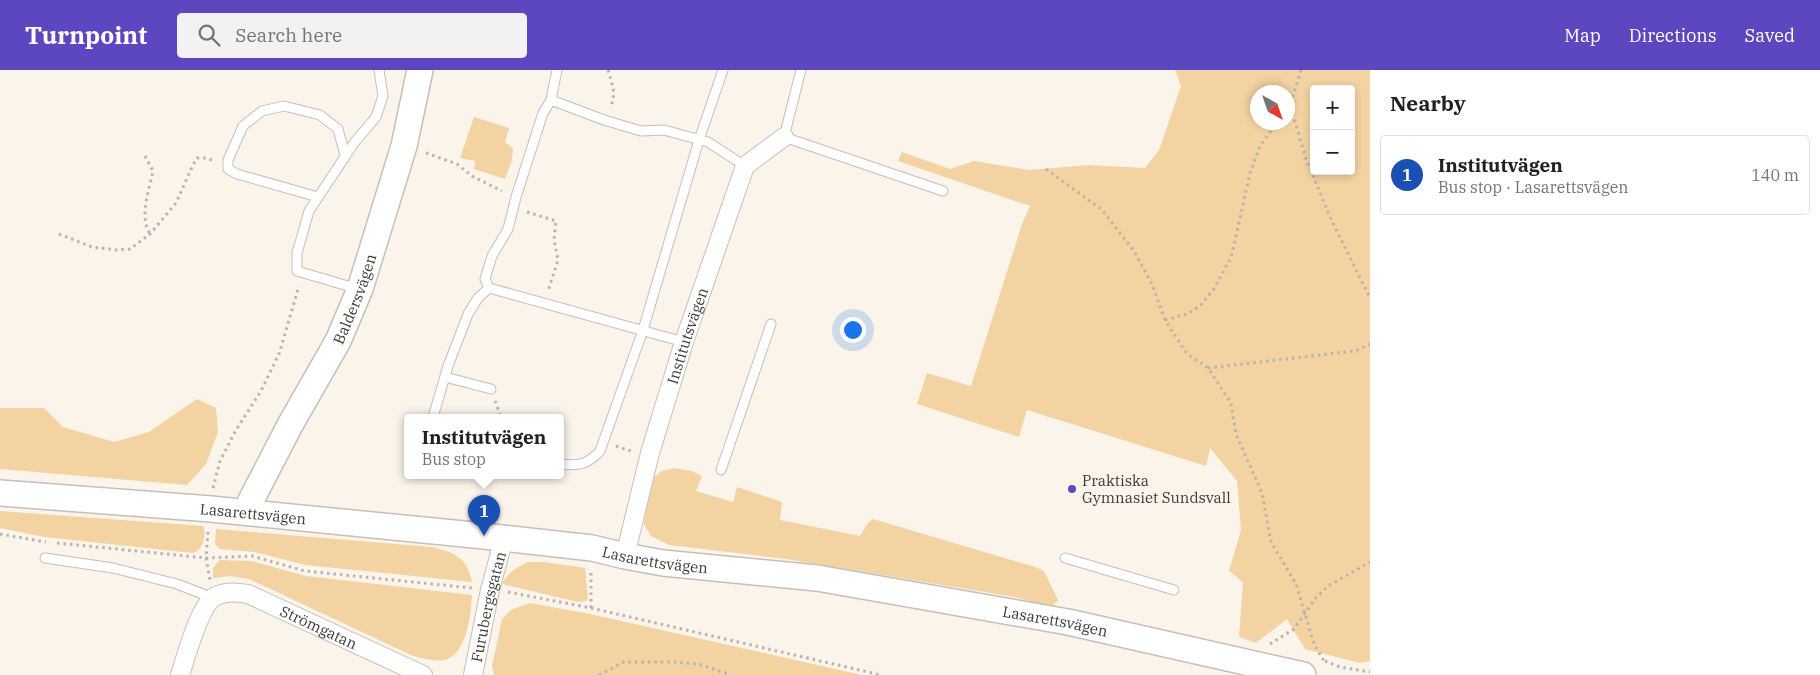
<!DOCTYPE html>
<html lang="en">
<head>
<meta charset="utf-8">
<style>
  body { margin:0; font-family:"IBM Plex Serif",serif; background:#f2f2f2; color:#202124 }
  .controls { position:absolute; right:15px; top:15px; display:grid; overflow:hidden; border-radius:5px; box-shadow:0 2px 8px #0003 }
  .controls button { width:45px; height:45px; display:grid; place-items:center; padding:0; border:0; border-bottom:1px solid #e0e0e0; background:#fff; color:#202124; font:25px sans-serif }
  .compass { position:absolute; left:1250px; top:15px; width:45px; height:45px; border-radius:50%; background:#fff; box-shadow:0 2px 8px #0003; rotate:140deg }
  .you { position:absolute; left:852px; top:259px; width:18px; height:18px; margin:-12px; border:4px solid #fff; border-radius:50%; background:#1a73e8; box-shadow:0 0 0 8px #1a73e833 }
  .badge { display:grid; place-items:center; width:32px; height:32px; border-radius:50%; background:#5c47c0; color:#fff; font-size:16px; font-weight:700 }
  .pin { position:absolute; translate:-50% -41px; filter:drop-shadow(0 1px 2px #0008) }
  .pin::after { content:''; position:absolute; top:26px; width:18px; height:15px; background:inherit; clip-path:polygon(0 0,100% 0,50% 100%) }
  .popup { position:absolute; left:404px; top:344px; width:160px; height:65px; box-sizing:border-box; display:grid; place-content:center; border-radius:5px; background:#fff; filter:drop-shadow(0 1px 4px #0005); font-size:16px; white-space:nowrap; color:#757577 }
  .popup b { font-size:19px; color:#202124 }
  .popup::after { content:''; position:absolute; left:50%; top:100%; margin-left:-10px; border:10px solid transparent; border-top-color:#fff }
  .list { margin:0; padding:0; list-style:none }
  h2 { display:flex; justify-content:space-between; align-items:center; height:65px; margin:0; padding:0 20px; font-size:21px }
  h2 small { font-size:16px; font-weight:400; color:#757577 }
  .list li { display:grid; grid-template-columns:32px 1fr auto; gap:15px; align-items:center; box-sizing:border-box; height:80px; margin:0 10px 10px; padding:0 10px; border:1px solid #e0e0e0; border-radius:5px }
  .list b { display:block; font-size:19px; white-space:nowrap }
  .list p { margin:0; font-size:16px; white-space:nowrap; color:#757577 }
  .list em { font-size:16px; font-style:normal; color:#757577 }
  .icon { flex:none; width:28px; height:28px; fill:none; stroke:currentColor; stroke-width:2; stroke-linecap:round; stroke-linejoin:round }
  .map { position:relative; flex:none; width:1370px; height:605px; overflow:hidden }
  header { display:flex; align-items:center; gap:30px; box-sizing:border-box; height:70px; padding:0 25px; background:#5c47c0; color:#fff }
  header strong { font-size:24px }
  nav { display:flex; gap:28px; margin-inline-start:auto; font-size:18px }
  .search { width:350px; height:45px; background:#f2f2f2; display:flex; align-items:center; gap:12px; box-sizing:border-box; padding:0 18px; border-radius:5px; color:#757577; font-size:19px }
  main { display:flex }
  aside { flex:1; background:#fff }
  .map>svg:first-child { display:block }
</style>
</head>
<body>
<header>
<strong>Turnpoint</strong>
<div class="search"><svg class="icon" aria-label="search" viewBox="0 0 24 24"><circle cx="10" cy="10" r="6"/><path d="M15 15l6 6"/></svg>Search here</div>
<nav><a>Map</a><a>Directions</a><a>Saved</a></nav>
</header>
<main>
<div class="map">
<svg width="1370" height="605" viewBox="0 0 1370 605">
  <rect width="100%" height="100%" fill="#faf4eb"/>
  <g fill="#f4d3a2" fill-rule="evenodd">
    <path d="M1175,0H1370V591L1360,593L1305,579L1287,549L1256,573L1239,567L1243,512L1229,501L1241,460L1237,411L1210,378L1206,396L1027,340L1019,367L917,334L927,303L971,316L1022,154L1030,136L898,91L902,82L950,99L974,91L1029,100L1089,95L1145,98L1159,80L1181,16ZM1314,19H1351V101H1314ZM1258,22H1288V52H1258Z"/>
    <polygon points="474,47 509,58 505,72 513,78 512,90 505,109 474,99 475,91 460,88"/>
    <polygon points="197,329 216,338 218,362 206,394 187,415 0,399 0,338 44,338 63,357 114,372 149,362"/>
    <polygon points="674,398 692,401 702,406 696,421 733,432 737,417 782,432 780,450 860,466 867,454 873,449 1035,497 1044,501 1058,530 1051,538 1015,527 786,489 669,475 651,466 644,454 650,411 662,401"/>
    <path d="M0,441L203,456C207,465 203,480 193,483L44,467L0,458Z"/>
    <path d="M216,459L432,477C455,483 467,487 472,512L306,495L254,482L220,479L215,474Z"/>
    <path d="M220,490L251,491L306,506L472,525C471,544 467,585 444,590C434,592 423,588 413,586L249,509L230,506L213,508V498Z"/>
    <path d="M528,492H544L585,498L588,528L586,531L578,532L502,514C508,502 516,498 528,492Z"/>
    <polygon points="530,533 590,544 862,605 494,605 492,596 502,549 511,540"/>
  </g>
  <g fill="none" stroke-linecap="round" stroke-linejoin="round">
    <g stroke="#c5bfb7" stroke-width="11">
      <g id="lane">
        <polyline points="557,0 551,30 543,43 516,127 508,159 492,186 485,209 489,218 684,272"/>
        <polyline points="801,0 784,67 943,121"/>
        <polyline points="551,30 604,50 641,61 664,60 708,72 745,96"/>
        <polyline points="318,127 237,104 228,99 228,90 243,56 262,41 284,36 320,45 338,59 345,85"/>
        <polyline points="358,219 297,201 297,183 309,141 354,73 376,47 383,26 379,0"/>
        <polyline points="445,307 491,319"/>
        <polyline points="433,347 448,296 468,244 478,228 489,218"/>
        <path d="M560,394C579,396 587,395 600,381L643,260L699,70L723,0"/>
        <polyline points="721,400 771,254"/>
        <polyline points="45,488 113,498 177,514 213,528"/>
        <polyline points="1065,488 1174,520"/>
      </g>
    </g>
    <g stroke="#c5bfb7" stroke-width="20">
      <g id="street">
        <path id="s1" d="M625,486L650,383L684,272L745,96L784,67"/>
        <path id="s2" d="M180,605C186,587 199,537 214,527C225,521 236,522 248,524L423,605"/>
        <path id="s3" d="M473,605L490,520L504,468"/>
      </g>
    </g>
    <g stroke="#c5bfb7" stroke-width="28">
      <g id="secondary">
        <path id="s4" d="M0,423L211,439L484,466L592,478L625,486L663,493L817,508L1068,552L1303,605"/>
        <path id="s5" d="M245,442L290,355L338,271L360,219L404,76L420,0"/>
      </g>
    </g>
    <g stroke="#b8b4ad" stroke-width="3" stroke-dasharray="2.5 4" stroke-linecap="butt">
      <path d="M608,0C612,14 617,24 610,38"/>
      <polyline points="1301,0 1290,35 1306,89 1330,147 1370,228"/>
      <polyline points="426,83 457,94 472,106 502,121"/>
      <path d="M145,86L153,101C149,121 139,146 150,164"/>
      <polyline points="1046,99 1102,140 1134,181 1152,214 1165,250 1187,284 1208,298 1231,333 1236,364 1262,423 1271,472 1296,514 1314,574 1324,591"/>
      <polyline points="527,142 556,151 554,170 558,190 548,221"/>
      <polyline points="59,164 92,177 116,180 130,179 150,164 176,133 192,97 197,88 205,88 215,91"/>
      <polyline points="1165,250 1187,244 1200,236 1213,220 1231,188 1250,103 1260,76 1277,52"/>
      <polyline points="1208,298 1355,281 1370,274"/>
      <polyline points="495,331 501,347"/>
      <polyline points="616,376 631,381"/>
      <polyline points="213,418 220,391 236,360 261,321 279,284 299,216"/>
      <polyline points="208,462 206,488 210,510"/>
      <polyline points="0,464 46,472"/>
      <polyline points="57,473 206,488 252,486 305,501 472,518"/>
      <polyline points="508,522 591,538 881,605"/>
      <polyline points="591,538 591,500"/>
      <polyline points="1270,574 1294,559 1315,529 1328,516 1370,492"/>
      <polyline points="1325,591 1340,597 1370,602"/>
      <polyline points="599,605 624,592 673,592 699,594 731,605"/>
    </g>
    <use href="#lane" stroke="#fff" stroke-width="9"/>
    <use href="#street" stroke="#fff" stroke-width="18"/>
    <use href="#secondary" stroke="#fff" stroke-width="25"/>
  </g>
  <circle fill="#5c47c0" stroke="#faf4eb" stroke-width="2" cx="1072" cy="419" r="5"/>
  <g text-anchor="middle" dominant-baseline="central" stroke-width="4" stroke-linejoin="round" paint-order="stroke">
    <g font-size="15" fill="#3d3b38" stroke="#faf4eb">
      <text stroke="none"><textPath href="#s5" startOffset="240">Baldersvägen</textPath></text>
      <text stroke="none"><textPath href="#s1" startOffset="229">Institutsvägen</textPath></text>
      <text stroke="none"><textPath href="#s4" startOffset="254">Lasarettsvägen</textPath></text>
      <text stroke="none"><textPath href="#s4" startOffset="659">Lasarettsvägen</textPath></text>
      <text stroke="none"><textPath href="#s3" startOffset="70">Furubergsgatan</textPath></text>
      <text stroke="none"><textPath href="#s4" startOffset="1064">Lasarettsvägen</textPath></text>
      <text stroke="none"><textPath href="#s2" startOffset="199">Strömgatan</textPath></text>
    </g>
    <g font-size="15" fill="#3d3b38" stroke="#faf4eb" text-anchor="start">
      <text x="1082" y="410">Praktiska<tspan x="1082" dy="17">Gymnasiet Sundsvall</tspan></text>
    </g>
  </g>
</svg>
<div class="controls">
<button>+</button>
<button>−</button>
</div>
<svg class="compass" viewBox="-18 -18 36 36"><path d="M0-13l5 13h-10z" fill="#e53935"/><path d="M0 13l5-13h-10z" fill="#757577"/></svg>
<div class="you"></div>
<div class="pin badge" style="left:484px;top:466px;background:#1a4fb4">1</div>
<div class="popup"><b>Institutvägen</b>Bus stop</div>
</div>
<aside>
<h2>Nearby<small></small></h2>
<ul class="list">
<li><span class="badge" style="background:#1a4fb4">1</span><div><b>Institutvägen</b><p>Bus stop · Lasarettsvägen</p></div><em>140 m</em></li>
</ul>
</aside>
</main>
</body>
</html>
